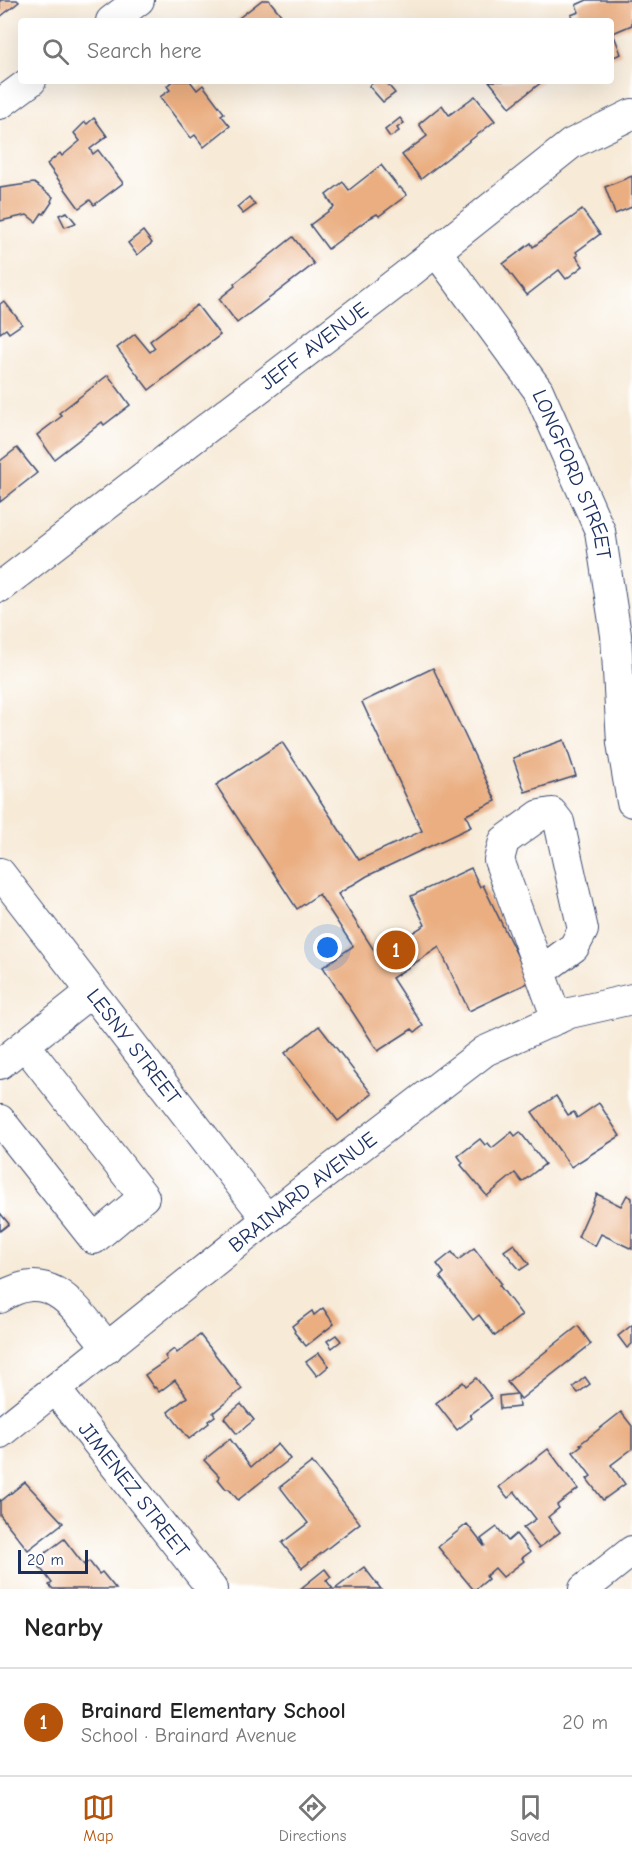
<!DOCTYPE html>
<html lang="en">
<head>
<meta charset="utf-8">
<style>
  body { margin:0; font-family:"Comic Neue",sans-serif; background:#f2f2f2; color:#222 }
  .scale { position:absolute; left:18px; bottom:15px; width:70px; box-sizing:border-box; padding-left:6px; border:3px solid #1b2f5e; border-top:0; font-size:16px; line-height:21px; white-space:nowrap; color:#1b2f5e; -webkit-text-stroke:4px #fff; paint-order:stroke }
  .you { position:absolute; left:328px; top:948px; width:21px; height:21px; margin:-15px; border:4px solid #fff; border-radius:50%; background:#1a73e8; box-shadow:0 0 0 9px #1a73e833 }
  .badge { display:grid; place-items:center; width:39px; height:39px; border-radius:50%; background:#b45309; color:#fff; font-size:20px; font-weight:700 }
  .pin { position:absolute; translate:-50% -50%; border:3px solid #fff; box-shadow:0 2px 6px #0006 }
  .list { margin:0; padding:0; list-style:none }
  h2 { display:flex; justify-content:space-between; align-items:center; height:78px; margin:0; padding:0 24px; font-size:26px }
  h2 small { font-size:20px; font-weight:400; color:#767676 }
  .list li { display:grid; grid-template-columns:39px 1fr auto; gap:18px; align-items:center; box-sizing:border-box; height:108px; padding:0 24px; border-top:2px solid #e0e0e0 }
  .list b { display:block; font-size:22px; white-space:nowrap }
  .list p { margin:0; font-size:20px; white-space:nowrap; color:#767676 }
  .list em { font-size:20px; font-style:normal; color:#767676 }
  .icon { flex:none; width:33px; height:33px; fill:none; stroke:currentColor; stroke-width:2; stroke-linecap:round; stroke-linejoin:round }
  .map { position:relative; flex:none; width:632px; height:1589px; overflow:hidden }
  .search { position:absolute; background:#fff; box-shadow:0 6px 24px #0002; left:18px; right:18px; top:18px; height:66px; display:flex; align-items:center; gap:15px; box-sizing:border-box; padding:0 21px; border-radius:6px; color:#767676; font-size:22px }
  .sheet { height:186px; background:#fff }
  nav { display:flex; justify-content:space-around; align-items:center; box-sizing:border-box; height:84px; border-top:2px solid #e0e0e0; background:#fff; font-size:16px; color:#767676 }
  nav a { display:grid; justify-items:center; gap:3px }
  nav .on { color:#b45309 }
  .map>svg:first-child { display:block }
</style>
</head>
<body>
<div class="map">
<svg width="632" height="1589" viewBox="0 0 632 1589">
  <rect width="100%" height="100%" fill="#fff"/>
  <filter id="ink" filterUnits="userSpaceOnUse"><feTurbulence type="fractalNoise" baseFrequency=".0167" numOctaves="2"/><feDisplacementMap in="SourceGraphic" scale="12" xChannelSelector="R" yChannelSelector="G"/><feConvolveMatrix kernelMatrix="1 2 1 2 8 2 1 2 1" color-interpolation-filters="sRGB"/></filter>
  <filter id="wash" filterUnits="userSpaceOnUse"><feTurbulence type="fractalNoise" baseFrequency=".008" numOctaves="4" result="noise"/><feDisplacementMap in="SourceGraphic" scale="24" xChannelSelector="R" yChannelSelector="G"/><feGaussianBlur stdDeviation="1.35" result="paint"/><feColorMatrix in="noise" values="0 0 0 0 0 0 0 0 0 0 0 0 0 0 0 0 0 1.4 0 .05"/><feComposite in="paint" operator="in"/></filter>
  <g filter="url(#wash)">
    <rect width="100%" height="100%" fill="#f7ead7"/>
    <g id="blocks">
      <g fill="#eaae81">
        <polygon points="0,0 17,0 19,2 0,17"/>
        <polygon points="262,0 269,0 286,21 235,21"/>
        <polygon points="587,0 632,0 632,25 613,33 621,54 611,58 611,21 574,21 571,15 579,12 576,5"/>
        <polygon points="172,81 190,81 197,90 203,85 224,113 221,115 230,126 204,147 195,135 191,138 160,97 170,90 167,86"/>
        <polygon points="375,81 385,81 395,93 383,102 369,86"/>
        <polygon points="489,81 543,81 510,107"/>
        <polygon points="475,96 495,121 421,179 402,155 427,136 419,124 442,105 449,115"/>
        <polygon points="94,118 107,136 90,149 93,154 98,150 123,183 94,205 90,200 79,208 47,164 60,153 62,156 80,141 74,133 85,122 87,124"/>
        <polygon points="400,118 404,123 397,128 399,131 390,137 385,130"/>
        <polygon points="381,165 399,188 400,187 407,195 379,216 377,214 368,219 328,249 310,225 334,207 326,195 343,182 349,190"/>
        <polygon points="632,176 632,207 615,214 605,187"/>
        <polygon points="34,183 53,197 51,201 52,202 44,214 42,213 36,222 27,215 0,221 0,188"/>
        <polygon points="249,197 255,205 243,214 237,207"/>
        <polygon points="582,210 600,234 576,252 578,255 576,256 583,266 566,279 559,270 527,295 503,264 531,243 533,247"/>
        <polygon points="67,212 76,223 65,227 59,215"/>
        <polygon points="143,231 152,243 137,255 128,243"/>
        <polygon points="293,237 314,264 237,323 219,299 235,286 234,284"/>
        <polygon points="4,301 22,324 9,333 6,329 0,333 0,304"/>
        <polygon points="197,305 220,335 149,390 117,348 135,334 150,352 155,348 150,341"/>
        <polygon points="108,375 130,405 104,425 102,422 54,459 37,435 62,416 59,413"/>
        <polygon points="17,448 37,473 0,502 0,461"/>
        <polygon points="433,668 496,801 466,815 471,827 367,876 338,894 377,955 425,925 411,896 471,868 480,887 483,885 530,982 469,1011 439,947 392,978 423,1026 415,1032 412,1029 378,1051 323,967 353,946 319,894 297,909 216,785 282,742 359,860 422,831 362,702"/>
        <polygon points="564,740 576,776 525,792 513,758"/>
        <polygon points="319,1026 372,1094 338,1121 285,1053"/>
        <polygon points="556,1096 568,1115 574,1112 577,1118 599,1103 620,1136 571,1167 532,1112"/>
        <polygon points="512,1132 515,1136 520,1132 545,1164 522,1182 515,1173 487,1196 461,1165 463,1163 458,1156 480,1139 485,1145 488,1143 492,1148"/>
        <polygon points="597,1194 621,1206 627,1195 632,1198 632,1249 601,1234 595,1246 578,1237"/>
        <polygon points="0,1213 9,1224 0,1231"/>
        <polygon points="514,1244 529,1264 520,1270 504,1251"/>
        <polygon points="474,1248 501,1283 499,1285 522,1315 495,1336 479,1315 473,1320 440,1277 444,1273 437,1264 452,1252 458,1260"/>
        <polygon points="323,1308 334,1324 306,1346 294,1332 295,1331 292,1326 312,1311 314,1315"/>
        <polygon points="632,1325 632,1344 627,1348 618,1336"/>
        <polygon points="578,1326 591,1344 521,1399 518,1395 519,1407 500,1409 499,1396 517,1394 507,1382"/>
        <polygon points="200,1335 242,1389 213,1413 215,1416 208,1421 209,1423 189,1439 168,1412 187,1397 175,1380 159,1392 155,1387 154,1388 145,1375 167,1360 165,1356 174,1349 177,1353"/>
        <polygon points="336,1335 341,1341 332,1348 327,1341"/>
        <polygon points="319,1353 329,1366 317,1376 306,1362"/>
        <polygon points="585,1377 590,1384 578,1393 573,1387"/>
        <polygon points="476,1378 492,1398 470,1415 472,1418 457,1430 436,1403 463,1382 466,1386"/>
        <polygon points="241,1404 254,1420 237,1434 224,1418"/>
        <polygon points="621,1412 632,1426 632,1449 611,1465 625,1484 603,1500 587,1479 591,1476 573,1452 582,1445 580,1444"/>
        <polygon points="230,1439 251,1467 278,1444 290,1459 238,1500 229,1489 226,1489 218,1479 219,1476 204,1460"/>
        <polygon points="548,1449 578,1489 557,1505 559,1508 548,1517 560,1532 539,1548 523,1528 536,1519 515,1492 508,1498 499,1487"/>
        <polygon points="312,1462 360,1523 302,1568 282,1543 308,1523 280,1487"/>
        <polygon points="25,1482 63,1523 28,1550 0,1515 0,1499 1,1501"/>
        <polygon points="467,1524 484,1546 485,1545 481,1539 497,1527 508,1541 516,1534 530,1552 522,1558 524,1561 503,1577 495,1568 486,1576 488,1579 476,1589 473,1589 438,1547"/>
        <polygon points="64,1539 84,1565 89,1561 99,1574 102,1572 116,1589 53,1589 49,1585 52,1583 35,1561"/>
        <polygon points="364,1567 381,1589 335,1589"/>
        <polygon points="325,1569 331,1577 326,1580 333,1589 300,1589"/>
      </g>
    </g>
  </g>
  <g filter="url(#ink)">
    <use href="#blocks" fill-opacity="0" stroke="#3c4b70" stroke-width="1.5"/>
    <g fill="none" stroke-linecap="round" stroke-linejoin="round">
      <g stroke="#3c4b70" stroke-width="32">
        <g id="minor">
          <polyline points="111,21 139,0"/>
          <polyline points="0,104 31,81"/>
          <path id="s1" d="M436,251L538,390L600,531L616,635L622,743L632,802"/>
          <path id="s2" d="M0,587L404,277L571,144L632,114"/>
          <path id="s3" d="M0,873L267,1219"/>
          <polyline points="540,972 574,947 583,930 559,822 552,813 540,815 504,841 499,860 557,1019"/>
          <polyline points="0,1064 91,992"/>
          <polyline points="0,1120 94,1239 144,1197 25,1045"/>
          <path d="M0,1298C52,1263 78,1312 108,1348"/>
          <path id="s4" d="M55,1389L212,1589"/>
          <path id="s5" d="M0,1433L300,1193L485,1051L570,1013L632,999"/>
          <polyline points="584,1589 632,1551"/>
        </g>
      </g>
      <use href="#minor" stroke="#fff" stroke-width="30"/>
    </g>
  </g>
  <g text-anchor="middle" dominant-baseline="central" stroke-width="4.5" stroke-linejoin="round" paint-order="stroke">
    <g font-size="21" fill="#1b2f5e" stroke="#fff">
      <text stroke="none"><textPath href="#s2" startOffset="396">JEFF AVENUE</textPath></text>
      <text stroke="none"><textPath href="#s1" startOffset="264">LONGFORD STREET</textPath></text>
      <text stroke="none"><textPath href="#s3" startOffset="219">LESNY STREET</textPath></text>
      <text stroke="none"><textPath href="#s5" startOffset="387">BRAINARD AVENUE</textPath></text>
      <text stroke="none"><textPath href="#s4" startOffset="128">JIMENEZ STREET</textPath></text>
    </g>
  </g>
</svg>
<div class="scale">20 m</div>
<div class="you"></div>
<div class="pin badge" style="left:396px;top:950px">1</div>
<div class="search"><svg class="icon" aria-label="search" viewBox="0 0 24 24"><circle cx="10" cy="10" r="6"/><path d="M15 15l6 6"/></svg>Search here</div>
</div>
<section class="sheet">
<h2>Nearby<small></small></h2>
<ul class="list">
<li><span class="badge">1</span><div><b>Brainard Elementary School</b><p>School · Brainard Avenue</p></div><em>20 m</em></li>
</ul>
</section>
<nav>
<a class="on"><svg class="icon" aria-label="map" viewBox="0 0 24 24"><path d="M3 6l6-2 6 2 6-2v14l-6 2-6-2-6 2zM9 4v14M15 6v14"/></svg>Map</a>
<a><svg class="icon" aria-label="directions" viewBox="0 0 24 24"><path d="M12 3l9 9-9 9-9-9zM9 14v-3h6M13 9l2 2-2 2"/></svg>Directions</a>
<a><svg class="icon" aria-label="saved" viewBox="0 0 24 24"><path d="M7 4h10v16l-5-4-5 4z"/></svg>Saved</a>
</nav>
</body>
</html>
